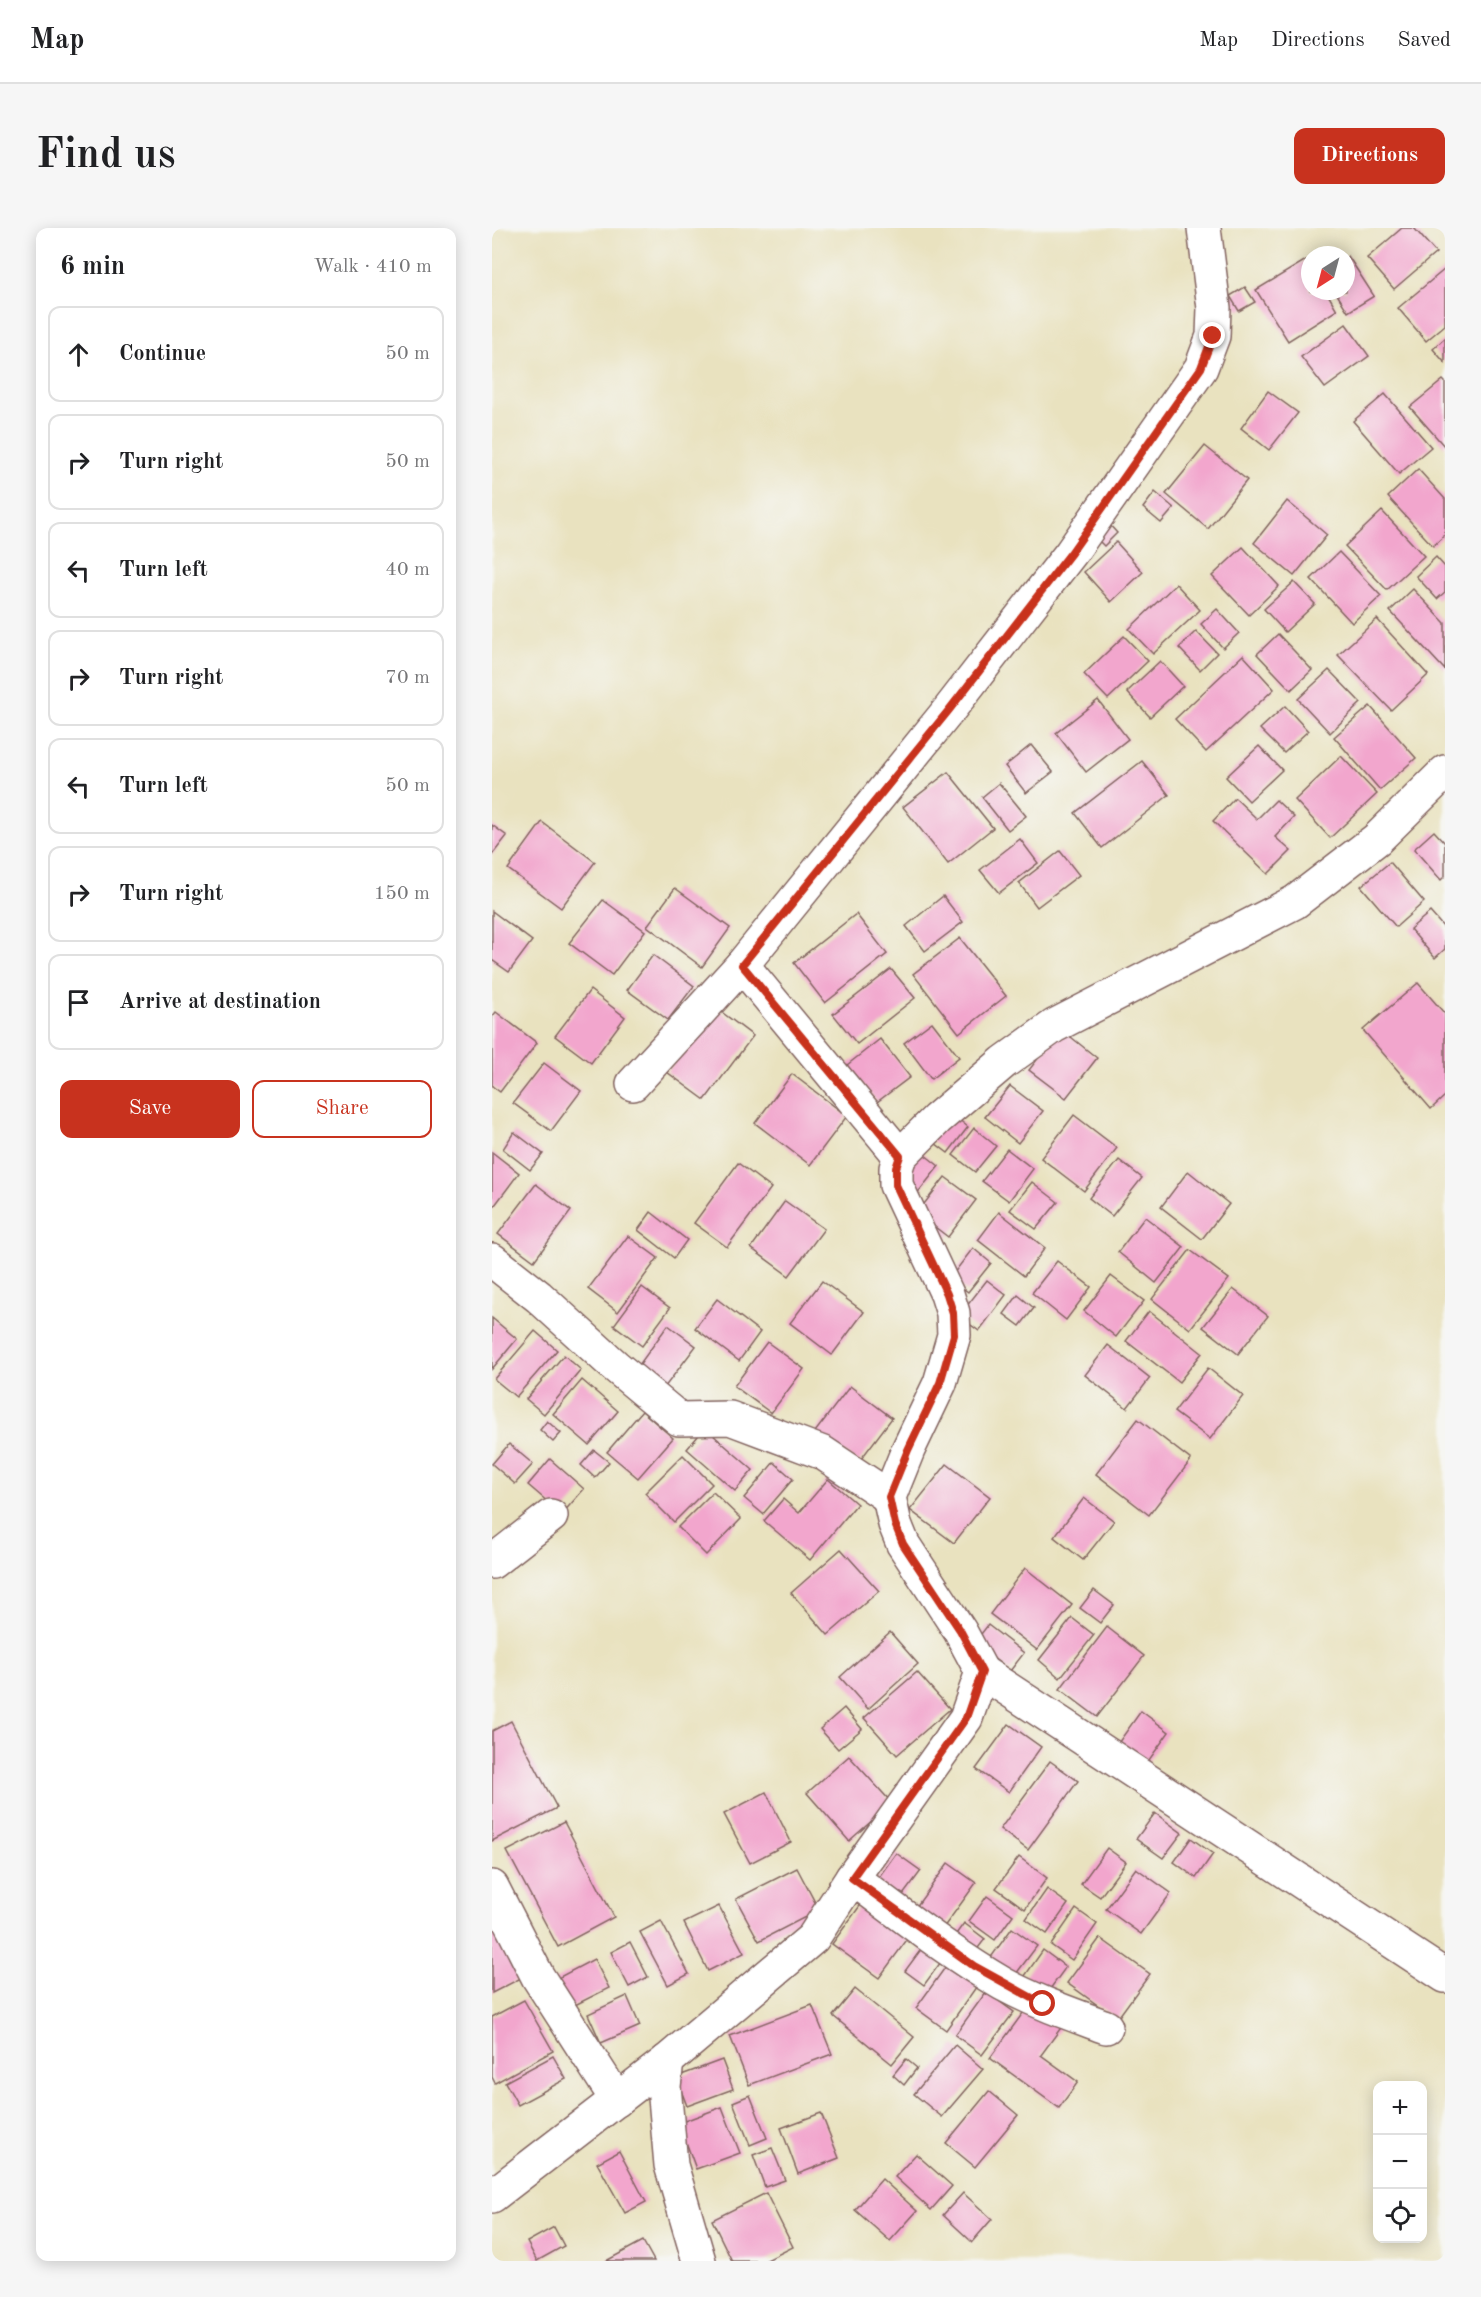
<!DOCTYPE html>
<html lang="en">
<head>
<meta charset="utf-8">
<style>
  body { margin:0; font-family:"Old Standard TT",serif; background:#f6f6f6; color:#202124 }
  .controls { position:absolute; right:18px; bottom:18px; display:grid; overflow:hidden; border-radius:12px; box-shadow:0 3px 15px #0003 }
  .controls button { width:54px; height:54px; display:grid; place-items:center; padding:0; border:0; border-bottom:2px solid #e0e0e0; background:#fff; color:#202124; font:30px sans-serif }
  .compass { position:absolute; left:809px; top:18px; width:54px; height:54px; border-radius:50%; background:#fff; box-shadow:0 3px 15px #0003; rotate:216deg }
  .stop { position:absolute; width:18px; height:18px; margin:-14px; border:4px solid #c8321e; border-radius:50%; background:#fff }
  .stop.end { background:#c8321e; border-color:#fff; box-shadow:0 2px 6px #0008 }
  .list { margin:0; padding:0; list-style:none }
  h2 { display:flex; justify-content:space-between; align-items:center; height:78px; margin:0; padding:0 24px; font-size:26px }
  h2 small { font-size:20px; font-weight:400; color:#757577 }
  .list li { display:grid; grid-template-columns:39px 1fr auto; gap:18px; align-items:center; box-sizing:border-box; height:96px; margin:0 12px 12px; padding:0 12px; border:2px solid #e0e0e0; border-radius:12px }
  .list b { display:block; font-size:22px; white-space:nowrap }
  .list em { font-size:20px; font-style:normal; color:#757577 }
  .actions { display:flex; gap:12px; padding:18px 24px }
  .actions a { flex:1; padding:14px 0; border:2px solid #c8321e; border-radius:12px; text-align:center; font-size:21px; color:#c8321e }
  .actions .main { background:#c8321e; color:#fff }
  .icon { flex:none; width:33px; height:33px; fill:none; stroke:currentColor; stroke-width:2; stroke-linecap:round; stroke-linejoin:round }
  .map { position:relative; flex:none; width:953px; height:2033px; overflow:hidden; border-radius:12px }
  header { display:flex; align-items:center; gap:36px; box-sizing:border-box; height:84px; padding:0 30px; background:#fff; border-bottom:2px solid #e0e0e0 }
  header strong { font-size:28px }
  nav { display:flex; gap:33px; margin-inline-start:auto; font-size:21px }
  .intro { display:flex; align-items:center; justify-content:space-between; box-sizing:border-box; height:144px; padding:0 36px }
  h1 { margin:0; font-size:42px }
  .button { padding:15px 27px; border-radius:12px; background:#c8321e; color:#fff; font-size:21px; font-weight:700 }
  main { display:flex; gap:36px; padding:0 36px }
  aside { flex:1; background:#fff; border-radius:12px; box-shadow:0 3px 15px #0003 }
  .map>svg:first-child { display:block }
</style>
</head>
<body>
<header>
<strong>Map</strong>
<nav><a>Map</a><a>Directions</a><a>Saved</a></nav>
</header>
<div class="intro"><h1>Find us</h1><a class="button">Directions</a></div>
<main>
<aside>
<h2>6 min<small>Walk · 410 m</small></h2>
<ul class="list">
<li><svg class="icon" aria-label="ahead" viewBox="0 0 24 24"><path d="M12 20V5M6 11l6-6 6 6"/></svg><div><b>Continue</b></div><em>50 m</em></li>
<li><svg class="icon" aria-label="right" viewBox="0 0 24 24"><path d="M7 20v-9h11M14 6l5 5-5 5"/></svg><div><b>Turn right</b></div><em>50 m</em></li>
<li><svg class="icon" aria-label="left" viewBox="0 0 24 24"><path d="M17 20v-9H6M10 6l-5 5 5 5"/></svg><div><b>Turn left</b></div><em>40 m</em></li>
<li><svg class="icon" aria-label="right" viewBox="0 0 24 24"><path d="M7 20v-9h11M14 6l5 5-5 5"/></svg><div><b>Turn right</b></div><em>70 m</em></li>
<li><svg class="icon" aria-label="left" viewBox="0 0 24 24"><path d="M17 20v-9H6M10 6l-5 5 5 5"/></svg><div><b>Turn left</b></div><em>50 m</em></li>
<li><svg class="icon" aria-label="right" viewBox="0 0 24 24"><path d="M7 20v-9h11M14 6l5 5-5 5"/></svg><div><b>Turn right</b></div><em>150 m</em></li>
<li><svg class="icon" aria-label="arrive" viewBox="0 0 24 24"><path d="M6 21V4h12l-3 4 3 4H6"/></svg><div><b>Arrive at destination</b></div></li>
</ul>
<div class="actions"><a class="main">Save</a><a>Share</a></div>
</aside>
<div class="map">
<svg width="953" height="2033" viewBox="0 0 953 2033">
  <rect width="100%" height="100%" fill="#f6f6f2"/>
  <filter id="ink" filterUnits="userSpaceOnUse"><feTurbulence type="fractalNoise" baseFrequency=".0167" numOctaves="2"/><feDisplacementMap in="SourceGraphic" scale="12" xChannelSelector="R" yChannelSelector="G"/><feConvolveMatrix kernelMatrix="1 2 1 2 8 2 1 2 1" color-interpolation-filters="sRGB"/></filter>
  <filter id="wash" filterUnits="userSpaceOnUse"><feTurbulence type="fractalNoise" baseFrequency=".008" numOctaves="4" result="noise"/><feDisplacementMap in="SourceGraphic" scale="24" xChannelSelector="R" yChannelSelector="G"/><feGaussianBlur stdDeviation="1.35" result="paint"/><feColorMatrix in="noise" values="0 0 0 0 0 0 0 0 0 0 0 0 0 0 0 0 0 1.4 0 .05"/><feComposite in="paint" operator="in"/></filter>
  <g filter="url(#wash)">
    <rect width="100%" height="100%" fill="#e9e2bf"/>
    <g id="blocks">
      <g fill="#f2a6cd">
        <polygon points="910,0 922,0 944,25 902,61 875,30"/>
        <polygon points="856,28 882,68 856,84 843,63 854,63 854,30"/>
        <polygon points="814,32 818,38 818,63 834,63 845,82 796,113 764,62"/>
        <polygon points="953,41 953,97 934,113 906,80"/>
        <polygon points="753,59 763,74 747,83 738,68"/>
        <polygon points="854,96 877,128 833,160 809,129"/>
        <polygon points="953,110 953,135 941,121"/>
        <polygon points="951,152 953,154 953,219 918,179"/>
        <polygon points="776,163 806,185 777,222 749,200"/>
        <polygon points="893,166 939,219 907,246 861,193"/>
        <polygon points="713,218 755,252 716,301 674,266"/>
        <polygon points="926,241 953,271 953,307 941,318 896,269"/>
        <polygon points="663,264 682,280 669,295 651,280"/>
        <polygon points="795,273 835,307 802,348 762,315"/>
        <polygon points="890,283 932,328 895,362 853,318"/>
        <polygon points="616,295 625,305 612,318 602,308"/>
        <polygon points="624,314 651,344 619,374 592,344"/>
        <polygon points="751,319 787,358 757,387 720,348"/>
        <polygon points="847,324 889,368 860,395 819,351"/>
        <polygon points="944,329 953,339 953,364 945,371 924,348"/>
        <polygon points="802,354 823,376 793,404 772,381"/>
        <polygon points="684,356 708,382 661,426 637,401"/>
        <polygon points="921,361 953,395 953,442 898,383"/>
        <polygon points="725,381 747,405 731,420 709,396"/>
        <polygon points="885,391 936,447 899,482 846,427"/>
        <polygon points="704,403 725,425 708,442 687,420"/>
        <polygon points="786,406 820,442 799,462 765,426"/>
        <polygon points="632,408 656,433 616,471 592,446"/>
        <polygon points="751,427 782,461 714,524 683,491"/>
        <polygon points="668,433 691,458 658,489 635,464"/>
        <polygon points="837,442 869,475 838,505 806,471"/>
        <polygon points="606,472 636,511 594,544 564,505"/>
        <polygon points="793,478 816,503 792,525 768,501"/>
        <polygon points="878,478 924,530 888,562 842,509"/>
        <polygon points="539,517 561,544 534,565 513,538"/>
        <polygon points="767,518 790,542 757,573 734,549"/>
        <polygon points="849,528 885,566 838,610 803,572"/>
        <polygon points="650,533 677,567 610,620 583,585"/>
        <polygon points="456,544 501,600 456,636 411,579"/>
        <polygon points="507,555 534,588 516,602 490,569"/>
        <polygon points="743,570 765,591 784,572 802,589 783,609 799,623 776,646 721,593"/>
        <polygon points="50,594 103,634 69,680 16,641"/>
        <polygon points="0,597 15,608 0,627"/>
        <polygon points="942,603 953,615 953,648 949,652 922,621"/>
        <polygon points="528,611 546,635 507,665 488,642"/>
        <polygon points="568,623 587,647 545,679 527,655"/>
        <polygon points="898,634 932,674 904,699 869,658"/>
        <polygon points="183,660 238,700 210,739 155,698"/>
        <polygon points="451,668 471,694 433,723 414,698"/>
        <polygon points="111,672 153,703 120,747 77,715"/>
        <polygon points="0,683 40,713 17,744 0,732"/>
        <polygon points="938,684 953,701 953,721 943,730 918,701"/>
        <polygon points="364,686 395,726 333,775 302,735"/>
        <polygon points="468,710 514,768 467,805 421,746"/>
        <polygon points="161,727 202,758 176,792 135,762"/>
        <polygon points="399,741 423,770 365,816 341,786"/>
        <polygon points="926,755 953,786 953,868 939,881 871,802"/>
        <polygon points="98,762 133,789 99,835 63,808"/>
        <polygon points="223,779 261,808 213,872 175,844"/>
        <polygon points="4,784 45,815 8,864 0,858 0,789"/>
        <polygon points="440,794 467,829 439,851 412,815"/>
        <polygon points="569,801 605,830 574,870 537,842"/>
        <polygon points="388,811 418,849 385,874 355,837"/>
        <polygon points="52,835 89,863 59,903 21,875"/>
        <polygon points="300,846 355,888 318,937 263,895"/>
        <polygon points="518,858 551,883 526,915 493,889"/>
        <polygon points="460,886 476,899 456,925 439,912"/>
        <polygon points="582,887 625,920 592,963 549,930"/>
        <polygon points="482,900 504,918 483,944 461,927"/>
        <polygon points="22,904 51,926 38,942 11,921"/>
        <polygon points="515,921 541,941 517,973 490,953"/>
        <polygon points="428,923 447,938 424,967 406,952"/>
        <polygon points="0,924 27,945 0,981"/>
        <polygon points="627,932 650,950 620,988 597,970"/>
        <polygon points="246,935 279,960 235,1019 202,995"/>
        <polygon points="696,943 737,976 710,1011 669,979"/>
        <polygon points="453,949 484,972 456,1009 425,985"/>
        <polygon points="540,954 566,974 544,1001 518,982"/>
        <polygon points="44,956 79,983 42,1033 6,1006"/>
        <polygon points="293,973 332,1001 297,1048 259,1020"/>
        <polygon points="159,984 195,1012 182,1030 146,1002"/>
        <polygon points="507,984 553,1020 532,1048 486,1012"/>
        <polygon points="653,989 692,1019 664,1055 626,1024"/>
        <polygon points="136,1008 166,1030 126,1084 96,1061"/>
        <polygon points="481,1020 499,1035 476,1064 458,1050"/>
        <polygon points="698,1022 737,1051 698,1101 660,1071"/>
        <polygon points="565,1033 599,1059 574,1092 540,1065"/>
        <polygon points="619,1048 652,1073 624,1109 592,1083"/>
        <polygon points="495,1052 514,1067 487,1103 467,1088"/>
        <polygon points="330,1053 372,1084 340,1127 298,1095"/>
        <polygon points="150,1059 178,1080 150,1118 122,1097"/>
        <polygon points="741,1061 776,1088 746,1126 711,1099"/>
        <polygon points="526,1067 542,1080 528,1098 512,1086"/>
        <polygon points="225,1071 268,1104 247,1133 203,1100"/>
        <polygon points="657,1083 710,1125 687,1154 634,1113"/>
        <polygon points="0,1090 25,1111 0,1141"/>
        <polygon points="176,1097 204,1118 166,1168 139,1148"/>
        <polygon points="43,1103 65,1122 24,1169 2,1151"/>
        <polygon points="275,1114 312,1141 279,1185 242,1158"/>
        <polygon points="616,1117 658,1150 635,1180 593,1147"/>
        <polygon points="72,1127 89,1142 52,1186 34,1171"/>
        <polygon points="716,1140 751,1168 718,1211 682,1184"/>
        <polygon points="90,1152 126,1183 97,1217 61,1186"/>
        <polygon points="358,1158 400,1190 366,1235 323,1204"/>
        <polygon points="150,1183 181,1210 146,1250 115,1224"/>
        <polygon points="646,1191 699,1232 657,1287 604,1246"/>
        <polygon points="55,1193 69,1205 61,1214 48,1202"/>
        <polygon points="213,1200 261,1242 243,1263 195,1221"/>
        <polygon points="17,1216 41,1236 23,1256 0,1236"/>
        <polygon points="102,1222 117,1234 103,1250 89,1237"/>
        <polygon points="191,1227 220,1256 182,1294 153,1265"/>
        <polygon points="58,1231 92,1261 70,1286 36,1257"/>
        <polygon points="282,1234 301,1251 271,1286 252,1270"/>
        <polygon points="455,1236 498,1269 462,1315 418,1282"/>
        <polygon points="336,1251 365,1276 318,1332 272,1293 291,1271 307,1285"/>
        <polygon points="221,1264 249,1291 214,1327 186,1299"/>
        <polygon points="592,1270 622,1293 591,1332 562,1309"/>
        <polygon points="349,1321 387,1363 336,1407 299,1365"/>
        <polygon points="533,1340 580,1377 545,1422 498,1386"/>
        <polygon points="602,1362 622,1377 608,1395 588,1380"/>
        <polygon points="580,1390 602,1407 568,1450 547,1432"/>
        <polygon points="496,1397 532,1425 518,1443 482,1415"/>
        <polygon points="615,1399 652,1428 605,1489 568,1461"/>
        <polygon points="398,1404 426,1436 376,1481 348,1449"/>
        <polygon points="425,1444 458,1481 405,1527 372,1490"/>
        <polygon points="352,1480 370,1501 346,1521 328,1501"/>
        <polygon points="649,1483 677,1504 652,1539 624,1518"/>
        <polygon points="19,1493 65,1580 0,1613 0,1503"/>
        <polygon points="517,1496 549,1519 517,1564 484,1541"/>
        <polygon points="357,1528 400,1575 357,1613 315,1565"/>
        <polygon points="558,1533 586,1553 536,1622 508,1601"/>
        <polygon points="274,1564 299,1614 258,1635 232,1586"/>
        <polygon points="663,1585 690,1605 671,1630 644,1611"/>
        <polygon points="72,1594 122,1689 66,1719 15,1623"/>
        <polygon points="699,1610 721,1626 704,1650 682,1634"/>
        <polygon points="615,1620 634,1634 608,1669 589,1656"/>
        <polygon points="404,1625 429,1643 408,1671 384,1653"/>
        <polygon points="527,1629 555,1650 533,1681 504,1660"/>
        <polygon points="456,1635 484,1655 449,1703 421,1683"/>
        <polygon points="305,1640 327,1682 267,1713 244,1671"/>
        <polygon points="644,1640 679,1665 649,1706 614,1681"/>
        <polygon points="555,1661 576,1676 555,1706 534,1691"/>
        <polygon points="495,1668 521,1687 503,1712 477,1693"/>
        <polygon points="370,1675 417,1709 387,1750 340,1716"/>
        <polygon points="227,1678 252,1725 216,1743 192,1695"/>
        <polygon points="584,1681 605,1696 580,1732 559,1717"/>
        <polygon points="0,1687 33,1748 0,1765"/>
        <polygon points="169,1693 197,1746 176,1757 148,1704"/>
        <polygon points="472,1695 493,1711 480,1728 459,1713"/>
        <polygon points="520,1700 545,1718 521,1750 497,1732"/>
        <polygon points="608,1710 658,1746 625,1791 575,1755"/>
        <polygon points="138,1714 156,1749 137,1759 119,1724"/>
        <polygon points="430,1720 449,1734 432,1757 413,1743"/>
        <polygon points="551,1722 574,1739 553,1768 530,1752"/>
        <polygon points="102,1731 117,1760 77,1780 62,1752"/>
        <polygon points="457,1734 487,1755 454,1802 424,1780"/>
        <polygon points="363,1761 422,1809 400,1836 341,1788"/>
        <polygon points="494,1764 522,1784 490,1827 463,1807"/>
        <polygon points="135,1768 148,1798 109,1815 96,1786"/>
        <polygon points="32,1772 61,1823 3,1855 0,1849 0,1789"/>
        <polygon points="539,1774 571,1797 549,1827 586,1854 567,1880 498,1830"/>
        <polygon points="320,1777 340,1826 257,1857 238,1808"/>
        <polygon points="463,1817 491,1841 450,1889 422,1866"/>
        <polygon points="61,1828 74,1851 26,1877 13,1854"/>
        <polygon points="414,1831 425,1840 412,1857 401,1847"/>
        <polygon points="230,1832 241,1861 195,1878 184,1849"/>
        <polygon points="497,1863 526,1887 483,1939 454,1915"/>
        <polygon points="258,1867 275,1910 258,1917 241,1874"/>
        <polygon points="230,1879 248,1925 204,1941 187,1895"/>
        <polygon points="329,1885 347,1930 306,1946 289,1900"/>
        <polygon points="280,1920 293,1952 273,1959 261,1927"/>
        <polygon points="127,1923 154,1974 133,1985 105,1935"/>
        <polygon points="424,1926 460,1958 439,1982 403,1949"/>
        <polygon points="390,1951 425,1983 398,2013 363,1982"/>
        <polygon points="274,1965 301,2019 273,2033 240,2033 220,1992"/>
        <polygon points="471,1965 500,1991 480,2014 451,1987"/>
        <polygon points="62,1999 72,2018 45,2033 35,2014"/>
        <polygon points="151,2013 162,2033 114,2033"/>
      </g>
    </g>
  </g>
  <g filter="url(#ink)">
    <use href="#blocks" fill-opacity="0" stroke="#82635f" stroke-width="1.5"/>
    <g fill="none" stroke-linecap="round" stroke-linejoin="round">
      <g stroke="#82635f" stroke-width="36">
        <g id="minor">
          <polyline points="250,737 408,928"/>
          <polyline points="141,856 250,737 457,482 579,325 709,140 721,108 722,80 712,0"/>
          <polyline points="0,1032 47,1069 123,1138 187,1191 238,1190 331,1225 397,1269"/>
          <polyline points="0,1334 59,1288"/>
          <polyline points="490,1444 953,1748"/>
          <path d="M360,1650C409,1686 458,1725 511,1756C544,1774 579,1786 614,1799"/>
          <polyline points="0,1659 46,1749 125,1872"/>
          <polyline points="175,1833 172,1858 179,1937 207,2033"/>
          <polyline points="0,1968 175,1833 321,1710 360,1650 474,1490 490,1444 468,1403 411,1316 403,1296 397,1269 416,1222 448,1155 462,1107 461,1085 455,1066 404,957 404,940 408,928 445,891 512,834 562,798 803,674 885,611 953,544"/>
        </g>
      </g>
      <use href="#minor" stroke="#fff" stroke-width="33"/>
    </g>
  </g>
  <g fill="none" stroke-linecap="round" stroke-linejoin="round" filter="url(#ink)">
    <polyline stroke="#c8321e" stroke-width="8" points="551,1776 482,1738 360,1650 474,1490 490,1444 468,1402 411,1316 403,1296 397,1269 416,1222 448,1155 462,1107 461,1085 455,1066 404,957 404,940 408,928 250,737 457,482 579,325 709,140 721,108"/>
  </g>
</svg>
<div class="controls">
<button>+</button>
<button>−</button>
<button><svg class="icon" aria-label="locate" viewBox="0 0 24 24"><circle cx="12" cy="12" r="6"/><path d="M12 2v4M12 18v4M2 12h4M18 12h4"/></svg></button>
</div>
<svg class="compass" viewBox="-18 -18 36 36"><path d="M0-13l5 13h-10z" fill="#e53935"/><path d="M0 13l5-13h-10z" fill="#757577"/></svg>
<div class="stop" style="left:551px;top:1776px"></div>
<div class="stop end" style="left:721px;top:108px"></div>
</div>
</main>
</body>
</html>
